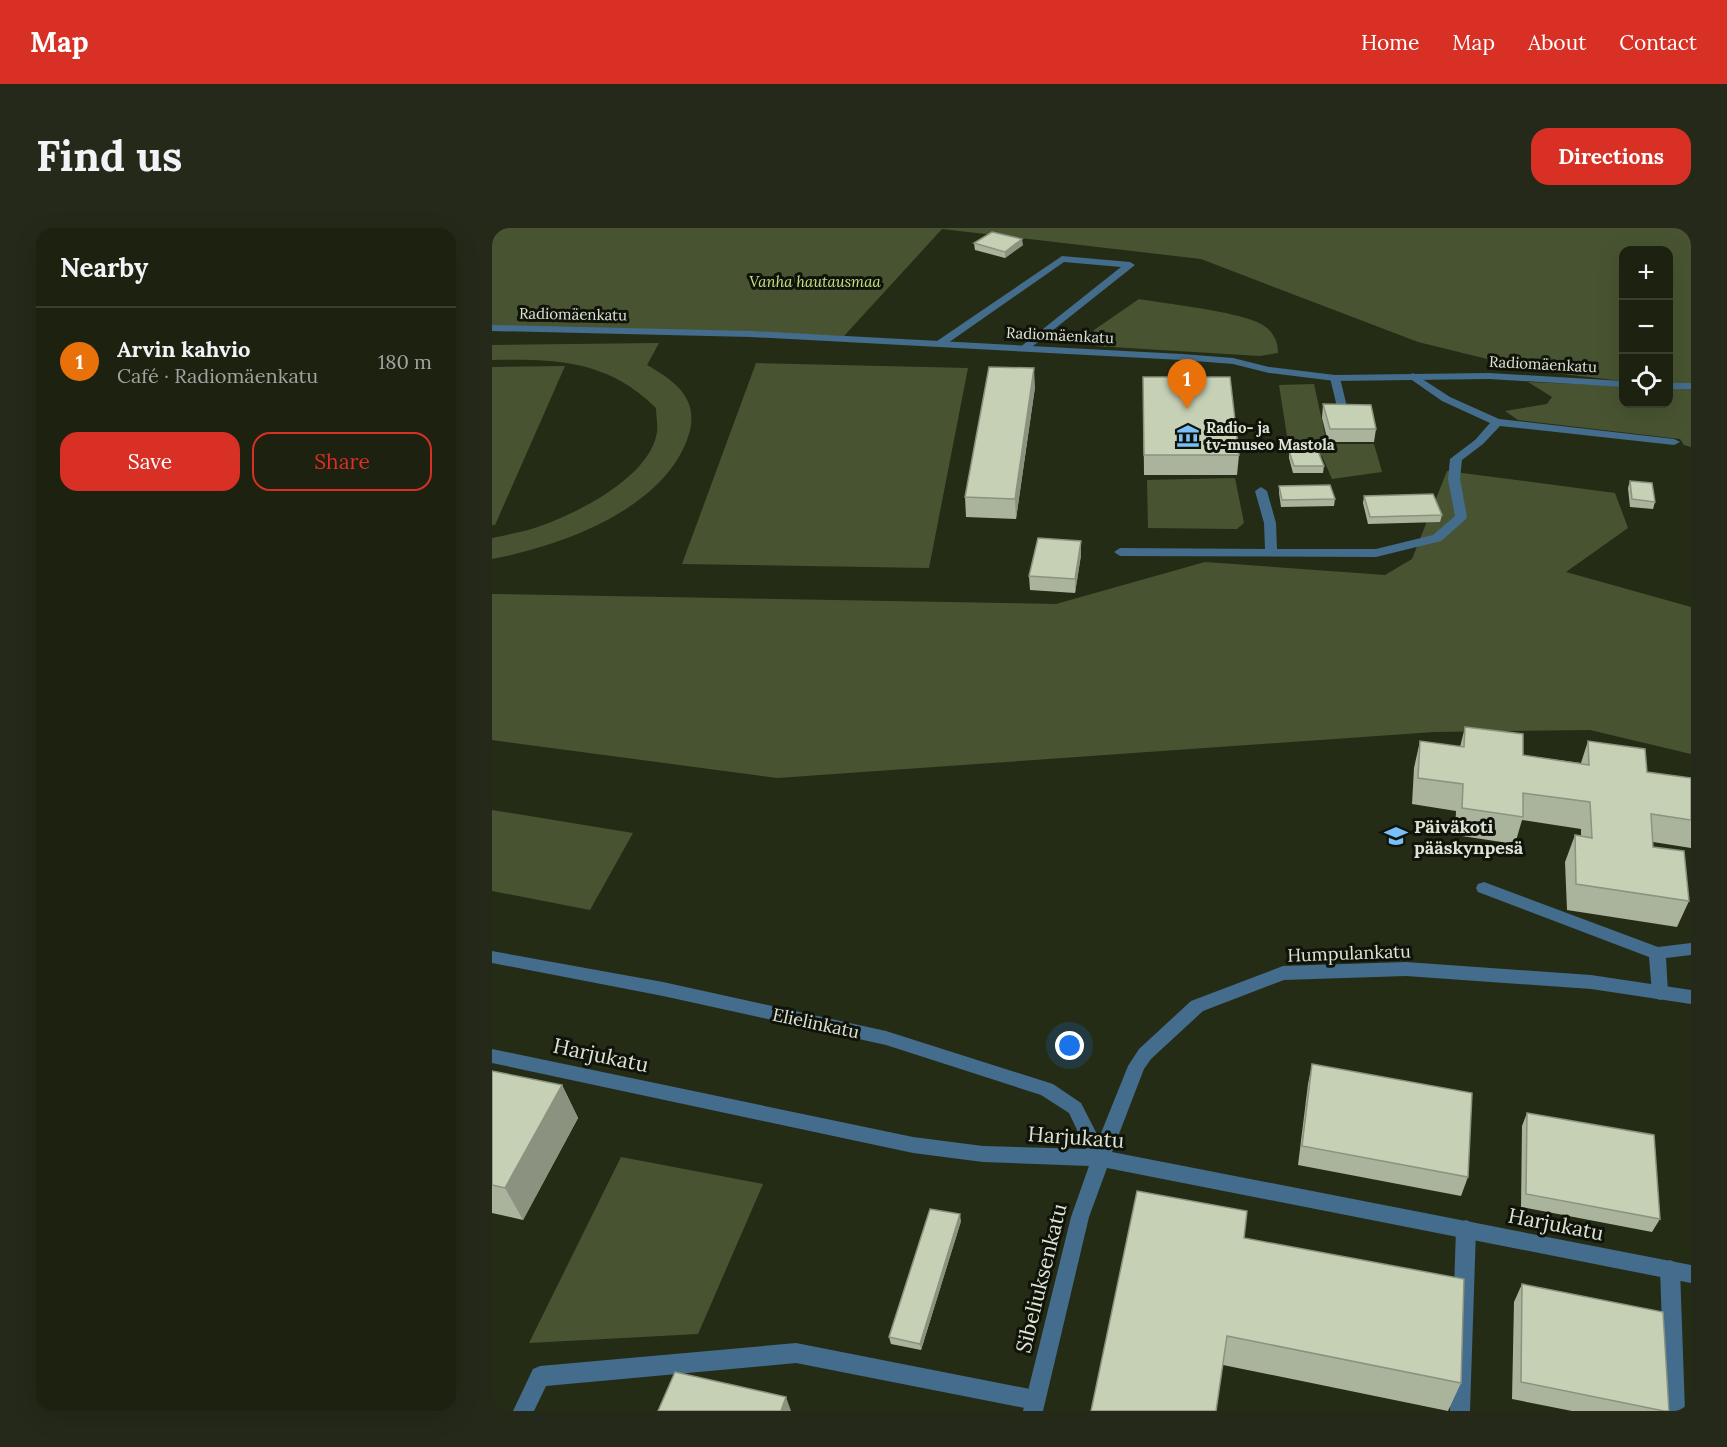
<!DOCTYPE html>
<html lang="en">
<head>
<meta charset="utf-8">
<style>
  body { margin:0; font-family:Lora,serif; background:#252919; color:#f1f3f6 }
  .controls { position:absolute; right:18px; top:18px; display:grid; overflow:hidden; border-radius:12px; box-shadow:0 6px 24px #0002 }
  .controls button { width:54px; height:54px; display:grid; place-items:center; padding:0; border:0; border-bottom:2px solid #3a3e30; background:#1c2110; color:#f1f3f6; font:30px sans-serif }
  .you { position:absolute; left:578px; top:818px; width:21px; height:21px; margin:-15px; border:4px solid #fff; border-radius:50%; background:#1a73e8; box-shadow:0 0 0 9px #1a73e833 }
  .badge { display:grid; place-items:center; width:39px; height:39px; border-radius:50%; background:#d93025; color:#fff; font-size:20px; font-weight:700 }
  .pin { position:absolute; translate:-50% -50px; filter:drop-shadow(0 2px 3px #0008) }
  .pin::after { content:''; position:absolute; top:32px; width:21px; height:18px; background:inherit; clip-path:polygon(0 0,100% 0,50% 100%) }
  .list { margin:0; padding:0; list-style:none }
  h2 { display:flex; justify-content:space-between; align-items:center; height:78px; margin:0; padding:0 24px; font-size:26px }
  h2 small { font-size:20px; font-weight:400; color:#a0a39f }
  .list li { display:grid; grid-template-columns:39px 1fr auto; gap:18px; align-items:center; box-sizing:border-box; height:108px; padding:0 24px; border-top:2px solid #3a3e30 }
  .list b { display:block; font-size:22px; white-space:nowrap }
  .list p { margin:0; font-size:20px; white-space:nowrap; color:#a0a39f }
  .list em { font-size:20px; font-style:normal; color:#a0a39f }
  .actions { display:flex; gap:12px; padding:18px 24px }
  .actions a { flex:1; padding:14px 0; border:2px solid #d93025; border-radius:18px; text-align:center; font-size:21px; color:#d93025 }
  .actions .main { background:#d93025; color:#fff }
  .icon { flex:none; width:33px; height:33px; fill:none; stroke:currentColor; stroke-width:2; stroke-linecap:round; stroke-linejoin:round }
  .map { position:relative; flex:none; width:1199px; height:1183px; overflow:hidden; border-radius:18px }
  header { display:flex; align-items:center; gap:36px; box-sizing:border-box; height:84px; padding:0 30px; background:#d93025; color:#fff }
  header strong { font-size:28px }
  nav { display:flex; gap:33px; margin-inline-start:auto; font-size:21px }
  .intro { display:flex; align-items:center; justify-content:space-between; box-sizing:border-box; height:144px; padding:0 36px }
  h1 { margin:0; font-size:42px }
  .button { padding:15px 27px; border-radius:18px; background:#d93025; color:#fff; font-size:21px; font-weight:700 }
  main { display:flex; gap:36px; padding:0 36px }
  aside { flex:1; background:#1c2110; border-radius:18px; box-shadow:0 6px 24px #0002 }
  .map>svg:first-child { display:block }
</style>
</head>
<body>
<header>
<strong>Map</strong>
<nav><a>Home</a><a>Map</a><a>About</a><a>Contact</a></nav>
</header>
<div class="intro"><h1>Find us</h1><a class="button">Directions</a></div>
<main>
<aside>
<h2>Nearby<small></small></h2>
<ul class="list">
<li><span class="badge" style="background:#e8710a">1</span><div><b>Arvin kahvio</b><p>Café · Radiomäenkatu</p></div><em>180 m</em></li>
</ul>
<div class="actions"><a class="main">Save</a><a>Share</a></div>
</aside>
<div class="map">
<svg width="1199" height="1183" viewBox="0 0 1199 1183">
  <rect width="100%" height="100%" fill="#252c16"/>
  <g fill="#485431">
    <polygon points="0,0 1199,0 1199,160 1177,158 1176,22 1132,22 1131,153 1044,143 926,114 709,31 450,1 352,108 0,99"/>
    <path d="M647,71C674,76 758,84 775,100C783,107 786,115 786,125L768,128L603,118L602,102Z"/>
    <path d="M167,115L155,137C185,154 210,173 195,212C168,283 68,318 0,331V310C18,306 37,303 54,296C91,282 159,247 165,204C166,196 164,187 164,180C116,132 64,131 0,132V117Z"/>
    <polygon points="264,135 476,140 437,340 190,336"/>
    <polygon points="73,138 3,297 0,297 0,139"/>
    <polygon points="1036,154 1131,158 1132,176 1176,176 1177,160 1199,161 1199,219 1192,217 1188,211 1026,192 1013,183 1055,176 1060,169"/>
    <polygon points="822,156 835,216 882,216 890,244 840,251 830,228 798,227 787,157"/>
    <polygon points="955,243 1123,265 1136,300 1074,344 1199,379 1199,526 1098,502 942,504 285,550 0,512 0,366 564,376 713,334 893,347 920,331"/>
    <polygon points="743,250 752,295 745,301 656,300 655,252"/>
    <polygon points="0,582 141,605 98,682 0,663"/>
    <polygon points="129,929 271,956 206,1106 37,1115"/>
  </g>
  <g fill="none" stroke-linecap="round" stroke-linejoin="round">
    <g fill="#446c8d" fill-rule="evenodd">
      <polygon points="570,28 638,34 643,37 536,122 527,120 629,39 572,34 453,117 445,117 445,113"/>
      <polygon points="921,145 958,169 1007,191 1182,211 1188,214 1182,217 1008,198 991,216 970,232 968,251 975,289 973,292 949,313 884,329 628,328 622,324 628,320 773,321 772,295 763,263 769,259 775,263 784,295 785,321 884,321 941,307 963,288 956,251 958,231 983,212 998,195 950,173 917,150 916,148"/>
      <polygon points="843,147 848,150 856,183 855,185 847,185 846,183 838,150"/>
      <polygon points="992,654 1166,719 1199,715 1199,727 1174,730 1176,765 1174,770 1168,772 1162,770 1160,765 1157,729 986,664 984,660 986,656"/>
      <polygon points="974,992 981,995 984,1001 978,1183 958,1183 964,1001 967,995"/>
      <polygon points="1178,1032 1185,1035 1188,1041 1193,1183 1173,1183 1168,1041 1171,1035"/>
      <polygon points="304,1115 543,1162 550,1165 553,1172 550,1179 543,1182 304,1135 54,1158 42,1183 21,1183 41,1141 48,1138"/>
    </g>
    <g fill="#446c8d" fill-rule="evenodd">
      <polygon points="0,97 259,103 690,126 741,130 777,139 843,147 997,145 1132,153 1132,159 997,151 843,153 777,145 741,136 690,132 259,109 0,103"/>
      <rect x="1176" y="155" width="23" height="6"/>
      <polygon points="0,723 171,754 394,803 561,856 589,875 607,910 636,838 647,821 699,773 791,738 914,734 1099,747 1199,762 1199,776 1099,761 914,748 792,752 711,783 659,831 652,841 620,924 1199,1037 1199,1055 615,940 597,989 551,1183 531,1183 579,989 597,938 491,934 421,925 0,835 0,821 421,909 491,918 594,921 577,885 549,867 394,817 171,768 0,735"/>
    </g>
  </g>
  <g fill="#aab39c">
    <polygon points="482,15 531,17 513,30 483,22"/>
    <polygon points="651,149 747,227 745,247 652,247"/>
    <polygon points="543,159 524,291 474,289 473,269"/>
    <polygon points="831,176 884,201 882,214 836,214 830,190"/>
    <polygon points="797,223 832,238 831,245 801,245 797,230"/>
    <polygon points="1138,253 1163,274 1161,281 1138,279 1136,260"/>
    <polygon points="787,258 843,271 842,278 789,279 787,265"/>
    <polygon points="872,268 950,287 948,294 876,296 871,275"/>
    <polygon points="589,327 583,365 538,362 537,348"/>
    <polygon points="973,499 1031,527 1089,535 1096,513 1155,544 1199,550 1199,620 1161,614 1161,619 1197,673 1185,699 1075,682 1073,634 1083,607 1089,608 1089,601 1030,592 1023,616 963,607 964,583 920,576 922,540 928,513 968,519"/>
    <polygon points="820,836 976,949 969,968 806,937 816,856"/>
    <polygon points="0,843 70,857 86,890 31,992 0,985"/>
    <polygon points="1035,885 1168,991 1160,1004 1029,979 1030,898"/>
    <polygon points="469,993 429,1122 399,1116 397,1109"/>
    <polygon points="752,1010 969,1155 956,1183 731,1137 599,1183"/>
    <polygon points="1030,1056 1177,1183 1080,1183 1020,1171 1022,1074"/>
  </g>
  <g fill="#8b927f">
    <polygon points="530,11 531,17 513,30 513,24"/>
    <polygon points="542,140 543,159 524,291 523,271"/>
    <polygon points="589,313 589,327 583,365 583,351"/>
    <polygon points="70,857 86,890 31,992 13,960"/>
    <polygon points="468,986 469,993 429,1122 428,1116"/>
    <polygon points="294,1169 299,1183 289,1183"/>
  </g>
  <g fill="#c6d0b5" stroke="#8b927f" stroke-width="1.5">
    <polygon points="500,4 530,11 513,24 482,15"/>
    <polygon points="497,139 542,140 523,271 473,269"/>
    <polygon points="651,149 738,149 747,227 652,227"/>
    <polygon points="831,176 879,177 884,201 838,201"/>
    <polygon points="797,223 826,223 832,238 802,238"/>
    <polygon points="1138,253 1160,255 1163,274 1140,271"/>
    <polygon points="838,257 843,271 790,272 787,258"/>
    <polygon points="941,266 950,287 878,289 872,268"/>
    <polygon points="546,310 589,313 583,351 537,348"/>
    <polygon points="973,499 1031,506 1031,527 1097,537 1096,513 1153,521 1155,544 1199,550 1199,592 1159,586 1161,619 1192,623 1197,673 1084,656 1083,607 1100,610 1098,574 1031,565 1031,589 970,580 971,556 926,550 928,513 972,519"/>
    <polygon points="820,836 980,865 976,949 810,918"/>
    <polygon points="0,843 70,857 13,960 0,957"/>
    <polygon points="1035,885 1162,907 1168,991 1034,966"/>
    <polygon points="645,963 755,983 752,1010 972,1051 969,1155 735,1108 724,1183 599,1183"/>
    <polygon points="438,981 468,986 428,1116 397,1109"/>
    <polygon points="1030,1056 1171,1084 1177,1183 1172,1183 1029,1154"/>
    <polygon points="183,1144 294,1169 289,1183 166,1183"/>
  </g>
  <defs>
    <g id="museum-bare" transform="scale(1.8)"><path d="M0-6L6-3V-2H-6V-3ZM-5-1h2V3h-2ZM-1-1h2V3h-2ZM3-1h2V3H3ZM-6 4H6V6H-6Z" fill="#79bff8" stroke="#101309" stroke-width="2.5" paint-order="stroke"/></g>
    <g id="school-bare" transform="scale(1.8)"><path d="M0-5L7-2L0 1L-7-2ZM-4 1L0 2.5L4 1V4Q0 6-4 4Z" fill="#79bff8" stroke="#101309" stroke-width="2.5" paint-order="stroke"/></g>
  </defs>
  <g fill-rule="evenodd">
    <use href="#museum-bare" x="696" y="208"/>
    <use href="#school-bare" x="904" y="608"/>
  </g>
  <g text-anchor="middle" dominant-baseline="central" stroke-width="6" stroke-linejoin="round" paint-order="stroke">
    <g font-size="15" font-style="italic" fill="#c3e286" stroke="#101309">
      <text x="323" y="53">Vanha hautausmaa</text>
    </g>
    <g font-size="15" fill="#dde3d5" stroke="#101309">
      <text transform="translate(81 86) rotate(1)">Radiomäenkatu</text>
      <text transform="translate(568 107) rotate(3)">Radiomäenkatu</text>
      <text transform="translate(1051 136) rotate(3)">Radiomäenkatu</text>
    </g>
    <g font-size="15" font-weight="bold" fill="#dde3d5" stroke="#101309" text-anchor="start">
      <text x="714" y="199">Radio- ja<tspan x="714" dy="17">tv-museo Mastola</tspan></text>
    </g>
    <g font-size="18" font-weight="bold" fill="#dde3d5" stroke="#101309" text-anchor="start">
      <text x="922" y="598">Päiväkoti<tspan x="922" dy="21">pääskynpesä</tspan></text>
    </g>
    <g font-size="18" fill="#dde3d5" stroke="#101309">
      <text transform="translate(857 725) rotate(-2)">Humpulankatu</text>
      <text transform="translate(324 795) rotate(12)">Elielinkatu</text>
    </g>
    <g font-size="21" fill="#dde3d5" stroke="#101309">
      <text transform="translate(109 827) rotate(12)">Harjukatu</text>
      <text transform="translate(584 909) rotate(4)">Harjukatu</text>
      <text transform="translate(1064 996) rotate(11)">Harjukatu</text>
      <text transform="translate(549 1050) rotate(-76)">Sibeliuksenkatu</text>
    </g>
  </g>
</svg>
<div class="controls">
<button>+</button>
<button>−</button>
<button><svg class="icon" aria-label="locate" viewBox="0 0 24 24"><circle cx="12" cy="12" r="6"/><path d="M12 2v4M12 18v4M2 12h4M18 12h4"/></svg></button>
</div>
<div class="you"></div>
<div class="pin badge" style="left:695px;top:181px;background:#e8710a">1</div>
</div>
</main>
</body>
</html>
